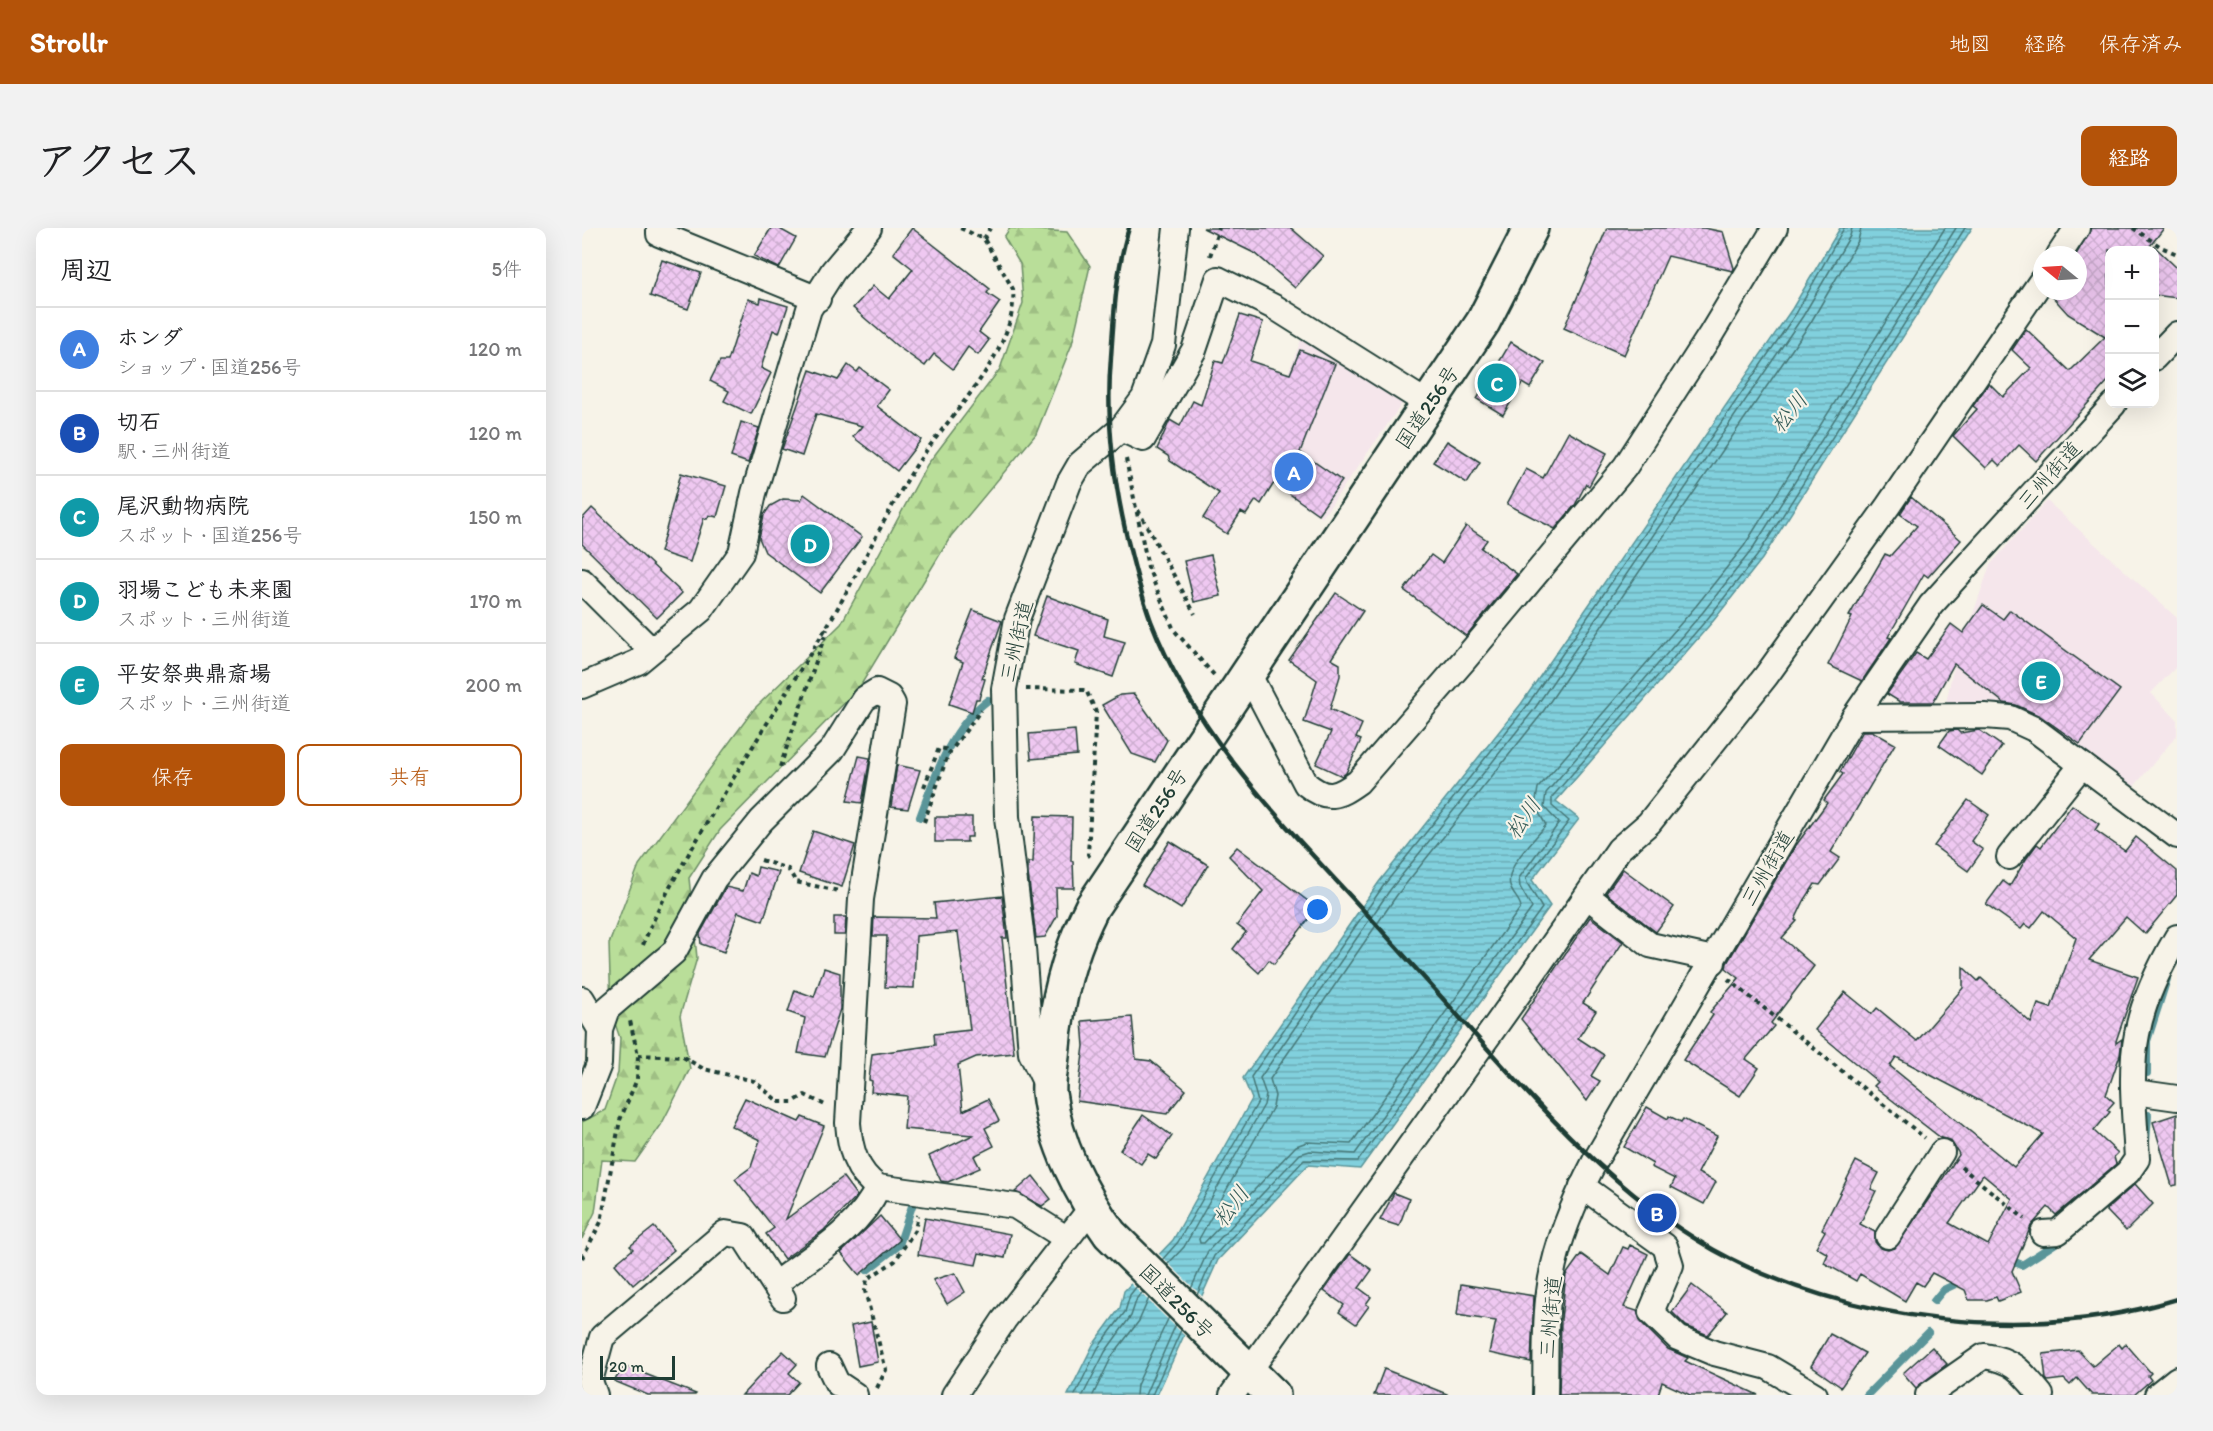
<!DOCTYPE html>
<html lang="ja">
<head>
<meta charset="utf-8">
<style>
  body { margin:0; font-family:Itim,"Klee One",sans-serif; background:#f2f2f2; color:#202124 }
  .controls { position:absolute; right:18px; top:18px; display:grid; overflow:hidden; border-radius:12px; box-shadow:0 6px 24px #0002 }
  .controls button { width:54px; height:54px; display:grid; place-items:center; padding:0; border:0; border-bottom:2px solid #e0e0e0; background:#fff; color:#202124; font:30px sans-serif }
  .compass { position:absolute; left:1451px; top:18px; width:54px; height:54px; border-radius:50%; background:#fff; box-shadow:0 6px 24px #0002; rotate:288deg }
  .scale { position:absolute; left:18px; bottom:15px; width:75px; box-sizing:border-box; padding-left:6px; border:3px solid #1f3d34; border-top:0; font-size:16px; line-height:21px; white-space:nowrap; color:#1f3d34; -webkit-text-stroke:4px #f7f3e8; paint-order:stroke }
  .you { position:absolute; left:736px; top:682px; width:21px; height:21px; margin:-15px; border:4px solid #fff; border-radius:50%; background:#1a73e8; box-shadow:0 0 0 9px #1a73e833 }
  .badge { display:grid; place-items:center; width:39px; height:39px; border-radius:50%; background:#b45309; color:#fff; font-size:20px; font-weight:700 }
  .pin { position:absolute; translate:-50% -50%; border:3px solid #fff; box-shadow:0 2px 6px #0006 }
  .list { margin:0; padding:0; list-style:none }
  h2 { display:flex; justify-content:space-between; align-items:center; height:78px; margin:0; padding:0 24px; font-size:26px }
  h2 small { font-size:20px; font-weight:400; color:#757577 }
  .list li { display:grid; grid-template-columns:39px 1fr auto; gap:18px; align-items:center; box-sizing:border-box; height:84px; padding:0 24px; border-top:2px solid #e0e0e0 }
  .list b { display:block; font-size:22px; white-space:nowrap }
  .list p { margin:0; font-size:20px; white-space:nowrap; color:#757577 }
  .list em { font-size:20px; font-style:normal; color:#757577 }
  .actions { display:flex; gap:12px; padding:18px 24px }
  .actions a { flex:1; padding:14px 0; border:2px solid #b45309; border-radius:12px; text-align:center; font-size:21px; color:#b45309 }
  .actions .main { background:#b45309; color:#fff }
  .icon { flex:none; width:33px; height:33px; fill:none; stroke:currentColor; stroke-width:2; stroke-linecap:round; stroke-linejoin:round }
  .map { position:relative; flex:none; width:1595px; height:1167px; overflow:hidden; border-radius:12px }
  header { display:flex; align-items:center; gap:36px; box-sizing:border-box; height:84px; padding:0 30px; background:#b45309; color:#fff }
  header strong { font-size:28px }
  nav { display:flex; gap:33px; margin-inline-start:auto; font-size:21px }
  .intro { display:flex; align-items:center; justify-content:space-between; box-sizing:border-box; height:144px; padding:0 36px }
  h1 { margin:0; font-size:42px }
  .button { padding:15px 27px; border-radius:12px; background:#b45309; color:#fff; font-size:21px; font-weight:700 }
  main { display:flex; gap:36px; padding:0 36px }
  aside { flex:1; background:#fff; border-radius:12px; box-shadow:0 6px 24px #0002 }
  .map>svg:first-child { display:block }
</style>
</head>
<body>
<header>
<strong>Strollr</strong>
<nav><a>地図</a><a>経路</a><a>保存済み</a></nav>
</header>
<div class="intro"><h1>アクセス</h1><a class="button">経路</a></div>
<main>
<aside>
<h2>周辺<small>5件</small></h2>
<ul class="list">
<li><span class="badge" style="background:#3f7fe0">A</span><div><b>ホンダ</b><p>ショップ · 国道256号</p></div><em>120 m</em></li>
<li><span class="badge" style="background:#1a4fb4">B</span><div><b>切石</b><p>駅 · 三州街道</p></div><em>120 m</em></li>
<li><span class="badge" style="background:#0f9aa8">C</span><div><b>尾沢動物病院</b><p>スポット · 国道256号</p></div><em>150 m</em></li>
<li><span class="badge" style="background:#0f9aa8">D</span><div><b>羽場こども未来園</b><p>スポット · 三州街道</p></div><em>170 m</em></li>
<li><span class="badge" style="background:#0f9aa8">E</span><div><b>平安祭典鼎斎場</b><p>スポット · 三州街道</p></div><em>200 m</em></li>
</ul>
<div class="actions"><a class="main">保存</a><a>共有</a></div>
</aside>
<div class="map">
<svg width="1595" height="1167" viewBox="0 0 1595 1167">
  <defs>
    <pattern id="forest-firs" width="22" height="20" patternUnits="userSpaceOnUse" patternTransform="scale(1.5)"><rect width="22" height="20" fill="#b9de99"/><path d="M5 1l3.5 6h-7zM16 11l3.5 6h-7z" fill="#9fbf84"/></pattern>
    <pattern id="water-rules" width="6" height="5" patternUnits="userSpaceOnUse" patternTransform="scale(1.5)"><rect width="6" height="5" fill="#81d0dd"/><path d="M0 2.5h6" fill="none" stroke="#69aab4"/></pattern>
    <pattern id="building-cross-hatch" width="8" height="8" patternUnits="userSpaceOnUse" patternTransform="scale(1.5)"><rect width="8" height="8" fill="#efc8f1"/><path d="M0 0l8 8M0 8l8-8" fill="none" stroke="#ccadcf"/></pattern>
  </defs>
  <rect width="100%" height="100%" fill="#f7f3e8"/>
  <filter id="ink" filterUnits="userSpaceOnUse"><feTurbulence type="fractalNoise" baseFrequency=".0167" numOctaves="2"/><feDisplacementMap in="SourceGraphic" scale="12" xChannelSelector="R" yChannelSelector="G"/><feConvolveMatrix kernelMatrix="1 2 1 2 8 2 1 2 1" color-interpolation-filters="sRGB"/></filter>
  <g filter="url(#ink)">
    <g fill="#f5e6eb">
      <polygon points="721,107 824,170 740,290 660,235 692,181"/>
      <polygon points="1465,273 1595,390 1595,438 1569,465 1595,492 1595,507 1550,561 1433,476 1428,481 1363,480 1370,446 1408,337"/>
    </g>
    <polygon fill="url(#forest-firs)" stroke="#6c8e66" stroke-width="1.5" points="428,0 485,4 508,38 490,116 454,206 369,308 277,460 138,602 107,650 115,730 98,788 108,841 79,897 53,934 20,932 13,984 0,1011 0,894 23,882 36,845 38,810 29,784 27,716 57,637 172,481 259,396 345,237 418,141 441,75 438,36 422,9"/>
    <polygon fill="url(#water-rules)" stroke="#5a9599" stroke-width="1.5" points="1258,0 1390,0 1180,331 1132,392 974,573 997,591 950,652 968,678 778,941 726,937 636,1032 575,1167 486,1167 511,1117 538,1080 542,1063 591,1012 670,871 661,850 797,654 939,476 1210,81"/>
    <polygon fill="#f7f3e8" points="575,1024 623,1071 605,1110 547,1054"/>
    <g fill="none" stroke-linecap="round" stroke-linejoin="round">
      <g stroke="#467878" stroke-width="1.5">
        <path d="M1279,0L1276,13L1229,94L958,488L815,667L688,851L693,868L691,879L617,1011L618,1015H622L714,918L725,914L769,916L939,679C938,672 930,666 928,658C923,637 953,612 964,597L953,578L956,560L1114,378L1162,318L1363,0"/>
        <polyline points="580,1032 596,1014 676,874 669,849 802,657 944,479 1215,84 1262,0"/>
        <polyline points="585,1037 602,1019 682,877 684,867 678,850 808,662 951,483 1221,88 1268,8 1270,0"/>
        <polyline points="609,1061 626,1023 718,926 728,923 773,926 950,680 938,659 937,650 977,595 962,579 964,565 1121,384 1169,323 1374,0"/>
        <polyline points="615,1067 632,1028 722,932 776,933 960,680 945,655 944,650 987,593 970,578 970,569 1127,389 1175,328 1383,0"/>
        <polyline points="493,1167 516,1120 543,1084 548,1067 555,1058"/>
        <polyline points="501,1167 523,1124 549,1088 555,1070 561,1064"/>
        <polyline points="511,1167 530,1128 557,1093 567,1070"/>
        <polyline points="554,1167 555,1157 587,1089"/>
        <polyline points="563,1167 594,1096"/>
        <polyline points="570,1167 599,1102"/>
      </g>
      <g stroke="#5a9599" stroke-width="8">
        <path d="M338,589C354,546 368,501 406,472"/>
        <polyline points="1565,845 1565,813 1585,751"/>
        <polyline points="1564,915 1566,887"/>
        <polyline points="1426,1031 1440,1037 1480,1011"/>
        <polyline points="285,1042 317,1017 331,975"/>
        <polyline points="1352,1073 1361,1062 1382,1052"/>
        <polyline points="1285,1167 1346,1105"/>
      </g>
    </g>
    <g fill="url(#building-cross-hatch)" stroke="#1f3d34" stroke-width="1.5" fill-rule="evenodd">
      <polygon points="189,0 196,0 214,10 197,40 172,28"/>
      <polygon points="330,0 408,61 405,65 418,74 397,104 407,112 396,127 386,119 371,141 352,126 343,138 315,118 271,80 291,58 307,71 331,41 311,25"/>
      <polygon points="621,0 709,0 741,28 713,60 674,26"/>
      <polygon points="1025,0 1122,0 1141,4 1152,40 1151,43 1086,28 1042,127 982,100"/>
      <polygon points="1509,0 1582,0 1565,22 1527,22 1527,152 1454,233 1437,217 1418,238 1412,232 1404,240 1371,208 1395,181 1391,178 1407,155 1421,169 1449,140 1430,122 1444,101 1488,143 1523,109 1486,86 1468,66 1470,63 1496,63 1494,27"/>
      <polygon points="1572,18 1595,40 1595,70 1572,67"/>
      <polygon points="80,32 119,45 106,81 68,68"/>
      <polygon points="179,70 206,78 197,105 191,102 179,140 189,145 169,186 142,173 147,163 128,153 138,133 146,133 166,71 178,75"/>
      <polygon points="658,87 681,94 668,133 708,146 718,122 753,136 718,224 760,253 736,286 692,255 679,276 674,272 664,287 659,284 645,306 621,290 637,265 588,233 586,228 575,221 588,192 598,198 611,173 619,177 633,133 641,135"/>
      <polygon points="929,114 963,135 948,160 940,155 921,187 895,171"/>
      <polygon points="266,137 275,144 278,140 307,162 295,178 339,212 315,243 271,209 280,198 234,186 220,228 200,221 228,142 256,152"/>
      <polygon points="159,194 177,200 166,235 149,229"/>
      <polygon points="986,204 1025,225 1007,258 1004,256 993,277 973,301 925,276 944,241 961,250"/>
      <polygon points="865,213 898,234 885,255 851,234"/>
      <polygon points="99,245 144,258 135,289 127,287 125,291 122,290 108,334 78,324"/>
      <polygon points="222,266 280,309 238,365 183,324 177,310 182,287 188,278 201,271 219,272"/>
      <polygon points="1329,269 1379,312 1346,349 1342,346 1306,409 1309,410 1280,453 1246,437 1270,389 1267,388 1303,326 1308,328 1335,298 1318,286"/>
      <polygon points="10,280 100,365 75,390 0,316 0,291"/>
      <polygon points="884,298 905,312 899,320 935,346 884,408 822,362 849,327 860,335"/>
      <polygon points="629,327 639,368 612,374 602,333"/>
      <polygon points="754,365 781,383 749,431 758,436 758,448 748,481 780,496 774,510 779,512 764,545 760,548 734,536 749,504 722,494 735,452 707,432"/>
      <polygon points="465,368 526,391 522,408 543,414 531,449 493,436 497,423 451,408"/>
      <polygon points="1401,377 1421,391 1428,382 1538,462 1498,516 1458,488 1434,477 1422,475 1372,436 1351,474 1318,474 1305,466 1334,425 1344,431 1369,396 1381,405"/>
      <polygon points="391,382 420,393 400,450 403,451 397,471 394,471 390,484 367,476 381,434 372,430"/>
      <polygon points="552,466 585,512 573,534 550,526 520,477 538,467"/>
      <polygon points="493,502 495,527 449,531 447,506"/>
      <polygon points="1375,502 1378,505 1397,502 1420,518 1400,547 1357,517 1367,503"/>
      <polygon points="1281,503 1290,503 1313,516 1249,624 1258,630 1238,657 1233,656 1222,673 1213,692 1215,693 1200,710 1232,738 1189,795 1192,798 1164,831 1177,840 1158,868 1101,832 1131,787 1128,784 1157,750 1144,740 1145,735 1212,620 1245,575 1242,572 1261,546 1258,544"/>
      <polygon points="277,528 288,530 280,575 265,573"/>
      <polygon points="315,537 338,542 326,581 309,579"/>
      <polygon points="1386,572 1407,587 1389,613 1401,622 1386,643 1352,618"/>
      <path d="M1490,577L1517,596L1513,602L1543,623L1554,609L1595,643V667L1563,706L1544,689L1507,732L1556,749L1534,813V815L1540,811L1538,827L1524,867L1532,874L1525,882L1528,884L1512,903L1536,925L1532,929L1534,936L1474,987L1466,979L1449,998L1430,1043L1439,1064L1416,1073L1414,1069L1405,1072H1387L1383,1062L1350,1045L1341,1058L1334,1054L1323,1073L1278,1046L1274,1053L1242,1035L1246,1026L1234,1019L1243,1003L1240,1001L1274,933L1297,945L1289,961L1294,963L1278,996L1293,1004V1014L1298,1020L1306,1022L1313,1020L1377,927L1376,924L1368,912L1359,910L1292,858L1296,854L1233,802L1263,764L1290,786L1295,780L1335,813L1381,760V739L1396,753L1399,750L1449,795L1456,776L1469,780L1494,710L1462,683L1449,700L1443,696L1439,701L1404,676L1421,653L1428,658L1444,631L1455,616L1459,619ZM1314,829L1461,906L1432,939L1308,838ZM1401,947L1430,971L1406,1017L1367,995Z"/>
      <polygon points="453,588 490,589 489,633 491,633 492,660 474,660 475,688 463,709 454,710 446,645 446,634 451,634"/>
      <polygon points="353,589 390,589 390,609 385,609 385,614 353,614"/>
      <polygon points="231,603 273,617 260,659 217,645"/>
      <polygon points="588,613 626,637 599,681 560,657"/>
      <polygon points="655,619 735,680 692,736 687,732 677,745 651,721 664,704 655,697 681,663 647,628"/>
      <polygon points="176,639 197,644 181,693 156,684 142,724 119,716 118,706 144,659 161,663 167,645 174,648"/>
      <polygon points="1041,641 1092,679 1074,704 1024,665"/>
      <polygon points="420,668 425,710 420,710 432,825 394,829 376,837 381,883 406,871 417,893 403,900 412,918 392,928 398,940 366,954 359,953 347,928 391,907 322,901 325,868 289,864 290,853 287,852 290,826 353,817 352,806 388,802 376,704 334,708 332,760 303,759 305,708 291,708 292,689 354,690 352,675"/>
      <polygon points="252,689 264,689 263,707 252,707"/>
      <polygon points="1008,689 1041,714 1001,775 1014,783 996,810 1022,827 1009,848 1018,853 1005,873 939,791"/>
      <polygon points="242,740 258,745 258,781 243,829 216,825 223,790 206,784 213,762 232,769"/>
      <polygon points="550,789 554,831 569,833 604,862 585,886 495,873 502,818 500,793"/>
      <polygon points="163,870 217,894 220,889 242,898 204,991 261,949 275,968 242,1002 202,1031 184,1006 192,1000 153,951 169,939 178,912 149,898"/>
      <polygon points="1065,879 1086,891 1087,888 1099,894 1101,891 1135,908 1116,945 1134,954 1122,976 1089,959 1093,951 1069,939 1071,936 1042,919"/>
      <polygon points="1595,886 1595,957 1590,958 1571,894"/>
      <polygon points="561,887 590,908 574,931 566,926 559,936 538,922"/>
      <polygon points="451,948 469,971 460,978 433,964"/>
      <polygon points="1553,956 1571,976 1544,1003 1524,982"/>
      <polygon points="812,965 827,971 817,998 798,992"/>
      <polygon points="298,988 318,1012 277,1047 259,1025"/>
      <polygon points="343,990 428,1006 423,1030 397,1025 394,1037 336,1027"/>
      <polygon points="72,999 92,1022 51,1057 33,1036 51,1021 48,1018"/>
      <polygon points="1048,1017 1066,1026 1042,1079 1055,1083 1059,1094 1086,1121 1106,1130 1103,1133 1176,1167 1108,1167 1080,1154 1076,1167 977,1167 979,1091 984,1047 999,1026 1028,1047 1041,1019 1046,1021"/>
      <polygon points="768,1026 790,1042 777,1060 789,1069 784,1076 787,1078 774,1096 757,1084 762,1077 742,1063"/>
      <polygon points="373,1045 383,1064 365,1076 351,1052"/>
      <polygon points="879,1056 952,1068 949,1134 907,1125 914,1093 875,1087"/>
      <polygon points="1110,1057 1145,1084 1126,1107 1104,1098 1090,1084"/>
      <polygon points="289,1094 296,1134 276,1138 269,1098"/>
      <polygon points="1248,1106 1283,1125 1259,1159 1229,1138"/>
      <polygon points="1537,1116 1540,1120 1544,1116 1569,1145 1566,1148 1569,1152 1552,1167 1510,1167 1495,1150 1488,1157 1482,1151 1466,1153 1464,1151 1461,1126 1496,1122 1511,1138"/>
      <polygon points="1350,1119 1365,1136 1334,1160 1321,1145"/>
      <polygon points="201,1123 215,1136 207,1145 217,1154 205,1167 160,1167"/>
      <polygon points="43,1138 114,1166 113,1167 66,1167 32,1153"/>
      <polygon points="802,1141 865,1166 864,1167 792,1167"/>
    </g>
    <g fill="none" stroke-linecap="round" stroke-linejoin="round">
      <g stroke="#1f3d34" stroke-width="28">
        <g id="minor">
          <polyline points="77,0 77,6 236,71"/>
          <polyline points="1477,27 1495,0"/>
          <polyline points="1572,130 1595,106"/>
          <polyline points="539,201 561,211 612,122 636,51 694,80 848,177"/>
          <polyline points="0,353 69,422"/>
          <path d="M666,445L724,556C745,573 755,569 776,554L883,431L1043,239L1129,106L1193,0"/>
          <polyline points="0,458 56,434 119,382 159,325 172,265 227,81 251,43 287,0"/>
          <polyline points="1272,489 1403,488 1428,490 1452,501 1595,608"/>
          <polyline points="1427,629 1500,537"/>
          <polyline points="1005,668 1068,717 1122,729 1131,734"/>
          <polyline points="0,771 18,801"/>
          <polyline points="467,862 449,825 441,720 425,589 422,461 435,391 487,255 498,236 539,201 562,170 581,117 594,0"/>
          <polyline points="1553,864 1595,870"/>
          <path d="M0,879L17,836L18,801L25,781L92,724L132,651L179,593L250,522L282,471L295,463L307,469L311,476L279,671L266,895C268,921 274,944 296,959L433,978L484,1010"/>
          <polyline points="1000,958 1083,1018 1089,1037 1069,1084 1096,1110 1132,1125 1186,1139 1233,1167"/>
          <path d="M1461,1005L1476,1004L1546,944L1555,931C1553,891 1547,846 1555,806C1561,772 1578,738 1595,709"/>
          <polyline points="1306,1008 1360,924"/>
          <path d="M193,1056C229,1028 277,1002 296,959"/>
          <polyline points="247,1138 255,1155 273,1167"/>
          <polyline points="13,1167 8,1153 20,1109 143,1005 161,1008 201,1070"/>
          <polyline points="372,1167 422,1092 509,980"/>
          <polyline points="650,1167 942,758 1037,621 1067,595 1184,448 1306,278 1460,52"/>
          <path d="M963,1167C964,1133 962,1098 967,1064C972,1020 992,973 1013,933L1272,489L1349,377L1532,176"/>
          <path d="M1346,1167L1402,1128C1432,1132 1440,1144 1459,1167"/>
          <polyline points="1575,1167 1595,1151"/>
        </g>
      </g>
      <g stroke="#1f3d34" stroke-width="38">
        <path id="highway" d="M691,1167L528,1006C499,966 473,915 467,865C466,853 469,840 470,828C474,776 486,726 510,679L901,94L949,0"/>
      </g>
      <g stroke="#1f3d34" stroke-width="4" stroke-dasharray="4.5 4.5" stroke-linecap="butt">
        <polyline points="1551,0 1579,19 1595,26"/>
        <polyline points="402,11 408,0"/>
        <polyline points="628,28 637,0"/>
        <polyline points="544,231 566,339 573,357 592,402 632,447"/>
        <polyline points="556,282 613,386"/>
        <polyline points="444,461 504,462 514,484 506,626 509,632"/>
        <polyline points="198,539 245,401"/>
        <polyline points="342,559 357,520 368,522"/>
        <polyline points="342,594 366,527 399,482"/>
        <polyline points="179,632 206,641 214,654 257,663"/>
        <path d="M61,717C78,673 102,634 126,593C165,526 207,461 247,395C276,346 300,293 330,244C360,193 437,125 431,61L402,11L378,0"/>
        <polyline points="1146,751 1343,910"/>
        <polyline points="56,827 101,829 122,841 172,853 197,874 211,874 223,867 243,877"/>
        <polyline points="1379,939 1443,991"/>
        <polyline points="0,1030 19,994 38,892 55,851 56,827 48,793"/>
        <polyline points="295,1160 304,1142 283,1063 285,1051 313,1033 333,1002 336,987"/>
      </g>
      <use href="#minor" stroke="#f7f3e8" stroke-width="24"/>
      <use href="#highway" stroke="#f7f3e8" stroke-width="33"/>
      <path stroke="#1f3d34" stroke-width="4.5" d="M547,0C534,41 532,86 529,129C524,188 530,243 543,301C550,331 558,363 569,393C609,497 686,579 760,659C792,693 822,728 853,762C936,854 1023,961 1132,1022C1266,1096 1448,1116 1595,1071"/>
    </g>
  </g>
  <g text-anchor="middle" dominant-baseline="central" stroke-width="4.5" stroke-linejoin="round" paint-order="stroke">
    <g font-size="21" fill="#1f3d34" stroke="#f7f3e8">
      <text transform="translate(845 179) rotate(-56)">国道256号</text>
      <text transform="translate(1467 247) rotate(-48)">三州街道</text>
      <text transform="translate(434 413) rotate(-77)">三州街道</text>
      <text transform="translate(574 582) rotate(-57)">国道256号</text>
      <text transform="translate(1185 640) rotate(-60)">三州街道</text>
      <text transform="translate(595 1073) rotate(45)">国道256号</text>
      <text transform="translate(968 1089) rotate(-85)">三州街道</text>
    </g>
    <g font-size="22" font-style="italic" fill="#335a56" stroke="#f7f3e8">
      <text transform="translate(1207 184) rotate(-50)">松川</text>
      <text transform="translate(941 590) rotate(-55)">松川</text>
      <text transform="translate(649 978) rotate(-53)">松川</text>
    </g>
  </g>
</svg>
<div class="controls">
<button>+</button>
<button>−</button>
<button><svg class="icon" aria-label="layers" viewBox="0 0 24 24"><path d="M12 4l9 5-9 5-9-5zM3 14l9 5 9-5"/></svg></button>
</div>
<svg class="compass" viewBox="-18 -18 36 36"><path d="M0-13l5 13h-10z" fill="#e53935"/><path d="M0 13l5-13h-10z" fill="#757577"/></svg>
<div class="scale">20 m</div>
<div class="you"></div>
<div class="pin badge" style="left:712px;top:244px;background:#3f7fe0">A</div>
<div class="pin badge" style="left:1075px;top:985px;background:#1a4fb4">B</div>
<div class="pin badge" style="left:915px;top:155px;background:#0f9aa8">C</div>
<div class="pin badge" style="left:228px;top:316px;background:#0f9aa8">D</div>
<div class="pin badge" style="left:1459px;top:453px;background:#0f9aa8">E</div>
</div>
</main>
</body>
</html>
